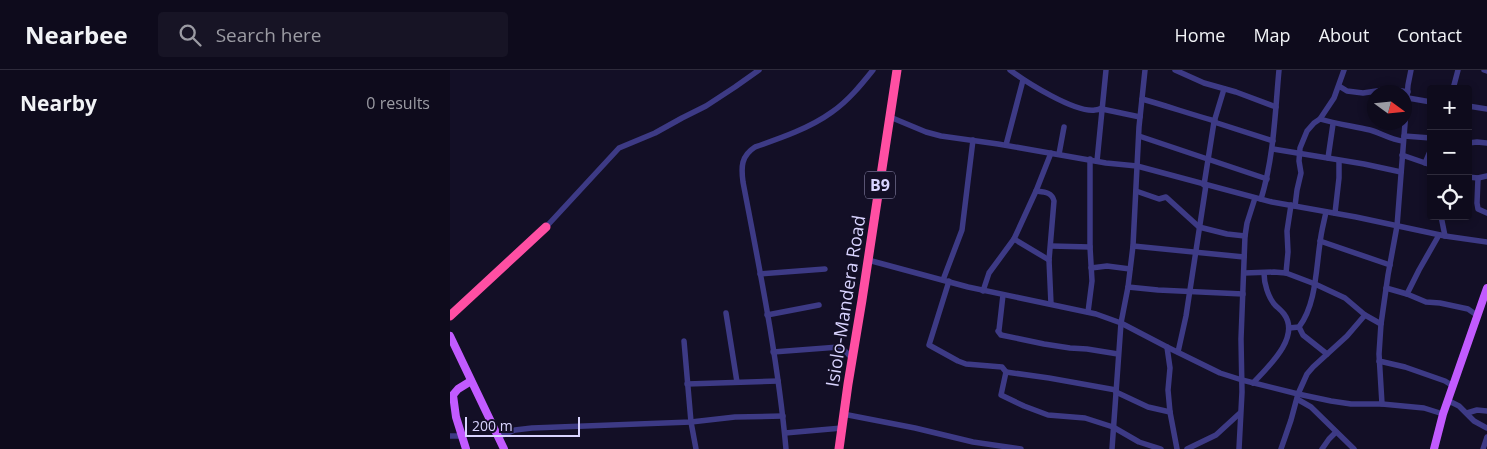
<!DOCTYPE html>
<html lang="en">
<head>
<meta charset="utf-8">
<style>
  body { margin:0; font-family:"Open Sans",sans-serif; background:#171425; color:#f1f3f6 }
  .controls { position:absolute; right:15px; top:15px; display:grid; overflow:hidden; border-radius:5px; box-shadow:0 2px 8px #0003 }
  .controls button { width:45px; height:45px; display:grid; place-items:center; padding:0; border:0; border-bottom:1px solid #2e2b3b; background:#0e0b1c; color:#f1f3f6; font:25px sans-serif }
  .compass { position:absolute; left:917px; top:15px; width:45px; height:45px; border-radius:50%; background:#0e0b1c; box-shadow:0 2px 8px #0003; rotate:105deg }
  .scale { position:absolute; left:15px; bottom:12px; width:115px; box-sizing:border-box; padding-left:5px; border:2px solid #d9d4ff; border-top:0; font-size:14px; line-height:18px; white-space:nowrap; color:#d9d4ff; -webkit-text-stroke:4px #130f26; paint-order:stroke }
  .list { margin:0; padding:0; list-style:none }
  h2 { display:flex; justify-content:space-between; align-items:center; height:65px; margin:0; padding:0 20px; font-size:21px }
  h2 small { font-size:16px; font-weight:400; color:#9b9ba3 }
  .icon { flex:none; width:28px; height:28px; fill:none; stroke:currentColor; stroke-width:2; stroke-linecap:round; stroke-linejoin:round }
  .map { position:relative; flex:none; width:1037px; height:379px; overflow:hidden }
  header { display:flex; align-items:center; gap:30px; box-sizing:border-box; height:70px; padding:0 25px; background:#0e0b1c; border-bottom:1px solid #2e2b3b }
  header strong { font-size:24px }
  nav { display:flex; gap:28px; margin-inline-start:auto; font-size:18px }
  .search { width:350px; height:45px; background:#171425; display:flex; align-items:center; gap:12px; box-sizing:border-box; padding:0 18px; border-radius:5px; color:#9b9ba3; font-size:19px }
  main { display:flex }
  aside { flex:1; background:#0e0b1c }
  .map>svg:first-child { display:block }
</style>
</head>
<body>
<header>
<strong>Nearbee</strong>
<div class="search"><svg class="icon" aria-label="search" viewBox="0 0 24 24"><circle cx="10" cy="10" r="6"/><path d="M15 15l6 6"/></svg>Search here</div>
<nav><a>Home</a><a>Map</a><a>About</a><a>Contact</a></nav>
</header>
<main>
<aside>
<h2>Nearby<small>0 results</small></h2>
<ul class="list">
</ul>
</aside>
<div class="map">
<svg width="1037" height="379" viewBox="0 0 1037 379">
  <rect width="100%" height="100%" fill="#130f26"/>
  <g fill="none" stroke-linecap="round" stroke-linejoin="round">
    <g stroke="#3d3a85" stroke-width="5.5">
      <path d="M560,0C576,12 625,43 645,40C647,40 650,39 652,38"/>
      <polyline points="725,0 754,13 786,22 826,37"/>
      <polyline points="1034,0 1037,1"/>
      <polyline points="889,16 897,21 913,23 940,19 958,22"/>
      <polyline points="1003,19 1008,0"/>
      <polyline points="958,28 981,32"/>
      <path d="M692,29C717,36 740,44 765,51"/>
      <polyline points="1018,36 1037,39"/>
      <polyline points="652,39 690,47"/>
      <polyline points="440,47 476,62 491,66 548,74 656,93 687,96 822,132 906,147 995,166 1037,172"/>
      <polyline points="870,49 884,28 894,0"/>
      <polyline points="764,52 823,71"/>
      <polyline points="689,66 817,109"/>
      <polyline points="954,66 981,68"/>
      <polyline points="1018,73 1027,72 1037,73"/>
      <polyline points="556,75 573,10"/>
      <polyline points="823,79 914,94 951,102"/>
      <polyline points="609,84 614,57"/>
      <polyline points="952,85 981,95"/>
      <polyline points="878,88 883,54"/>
      <polyline points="647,91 656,0"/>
      <polyline points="975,93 981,79"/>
      <polyline points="1018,107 1028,108 1037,106"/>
      <polyline points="1028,108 1027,133 1028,139 1037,143"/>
      <polyline points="754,115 764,52 774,19"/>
      <path d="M586,121C594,122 602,122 604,131L599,190L601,234"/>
      <polyline points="686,121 709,129 716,127 749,157 777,164 795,166"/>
      <path d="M811,129C824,87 825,43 829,0"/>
      <path d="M845,136L847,120L851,103L849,91L850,78L857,61L864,53L870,49C886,54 903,56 920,60C931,63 941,70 953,71"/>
      <polyline points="885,143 889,108 889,91"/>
      <polyline points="991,146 995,166"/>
      <polyline points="96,157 169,78 205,63 232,48 256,36 285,17 309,0"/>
      <polyline points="564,169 599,190"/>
      <polyline points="870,171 940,195"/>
      <polyline points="601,176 640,177"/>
      <polyline points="683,176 794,187"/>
      <polyline points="418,190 518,217 646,244 671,253 717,277 770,303 792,310 848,324 881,331 901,334 932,334 974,338 993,344"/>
      <polyline points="641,198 657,196 680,199"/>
      <polyline points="794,203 824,202 836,203 865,214 895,228 915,245 931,254"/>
      <polyline points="836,203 838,182 837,161 841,135"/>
      <polyline points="310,204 375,199"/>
      <polyline points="493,210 512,160 523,70"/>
      <polyline points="499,211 479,275 508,291 516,294 552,297 556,302 551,325 574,336 598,345 635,348 663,357 689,372 711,379"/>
      <polyline points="678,217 708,220 793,224"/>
      <polyline points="936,218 957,224 976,232 990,233 1018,239 1028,246"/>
      <polyline points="533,221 539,203 564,169 586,121 601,83"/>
      <polyline points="957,224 969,200 989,165"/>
      <polyline points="553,225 549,260 548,261 551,265 594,274 620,278 637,279 668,284"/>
      <polyline points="638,242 642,211 640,177 640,89"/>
      <polyline points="276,243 287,312"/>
      <polyline points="317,245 369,235"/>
      <polyline points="849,257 853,265 877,284"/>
      <path d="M839,258L849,257C866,235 866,199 870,173C871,162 874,152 876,142"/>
      <polyline points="234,271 241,352 246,379"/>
      <polyline points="717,277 720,298 718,320 720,342 727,379"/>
      <polyline points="323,282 389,277 394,280 402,288"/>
      <polyline points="728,282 736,246 756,115"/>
      <polyline points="929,291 955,297 995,311 1003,316"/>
      <polyline points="556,302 599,308 666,320"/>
      <path d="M803,313C818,297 851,267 834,244C831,240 828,238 825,235C818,227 814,213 814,203"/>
      <polyline points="237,314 328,311"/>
      <polyline points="666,322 698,337 720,342"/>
      <polyline points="847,329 861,337 904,379"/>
      <polyline points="932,334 929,284 931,254 938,205 947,156 958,15 961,0"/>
      <polyline points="997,334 1001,332 1009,336 1024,351 1037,358"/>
      <polyline points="1017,343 1027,340 1037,341"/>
      <polyline points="393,344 465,358 523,372 571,379"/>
      <polyline points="335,363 392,358"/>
      <polyline points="0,366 12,366"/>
      <polyline points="48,367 65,360 82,358 241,352 285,347 333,346"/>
      <path d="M336,379C328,290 310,201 293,112C291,97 291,86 305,77C331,68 360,58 382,42C398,31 411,15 423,0"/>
      <polyline points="662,379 671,253 678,217 683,176 689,57 695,0"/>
      <polyline points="737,379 766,365 790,343"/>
      <polyline points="789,379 792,322 791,269 795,166 797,153 805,128"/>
      <polyline points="831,379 841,350 848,324 857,304 863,297 897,266 915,245"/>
      <polyline points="872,379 879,369 886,362"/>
      <polyline points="1033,379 1037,367"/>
    </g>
    <g stroke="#c25bff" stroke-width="8">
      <polyline points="0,266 54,379"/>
      <polyline points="16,379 6,347 3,325 8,319 21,311"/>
      <polyline points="984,379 993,344 1037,218"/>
    </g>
    <g stroke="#ff4fa3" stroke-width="9">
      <polyline points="0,246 96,157"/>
      <polyline points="389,379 398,314 412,230 447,0"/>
    </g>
  </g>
  <g text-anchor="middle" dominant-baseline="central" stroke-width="4" stroke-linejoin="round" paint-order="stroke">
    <rect fill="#130f26" stroke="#9e99be" stroke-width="1" x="415" y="101.5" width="30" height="27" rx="4"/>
    <g font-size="16" font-weight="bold" fill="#d9d4ff">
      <text x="430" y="115">B9</text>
    </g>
    <g font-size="18" fill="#d9d4ff" stroke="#130f26">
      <text transform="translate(395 231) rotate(-81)">Isiolo-Mandera Road</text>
    </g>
  </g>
</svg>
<div class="controls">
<button>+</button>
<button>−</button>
<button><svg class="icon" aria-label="locate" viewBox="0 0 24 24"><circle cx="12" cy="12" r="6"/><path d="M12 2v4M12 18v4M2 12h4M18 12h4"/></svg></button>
</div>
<svg class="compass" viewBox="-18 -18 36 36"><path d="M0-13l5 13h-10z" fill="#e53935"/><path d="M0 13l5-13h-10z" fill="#9b9ba3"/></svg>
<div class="scale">200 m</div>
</div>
</main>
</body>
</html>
